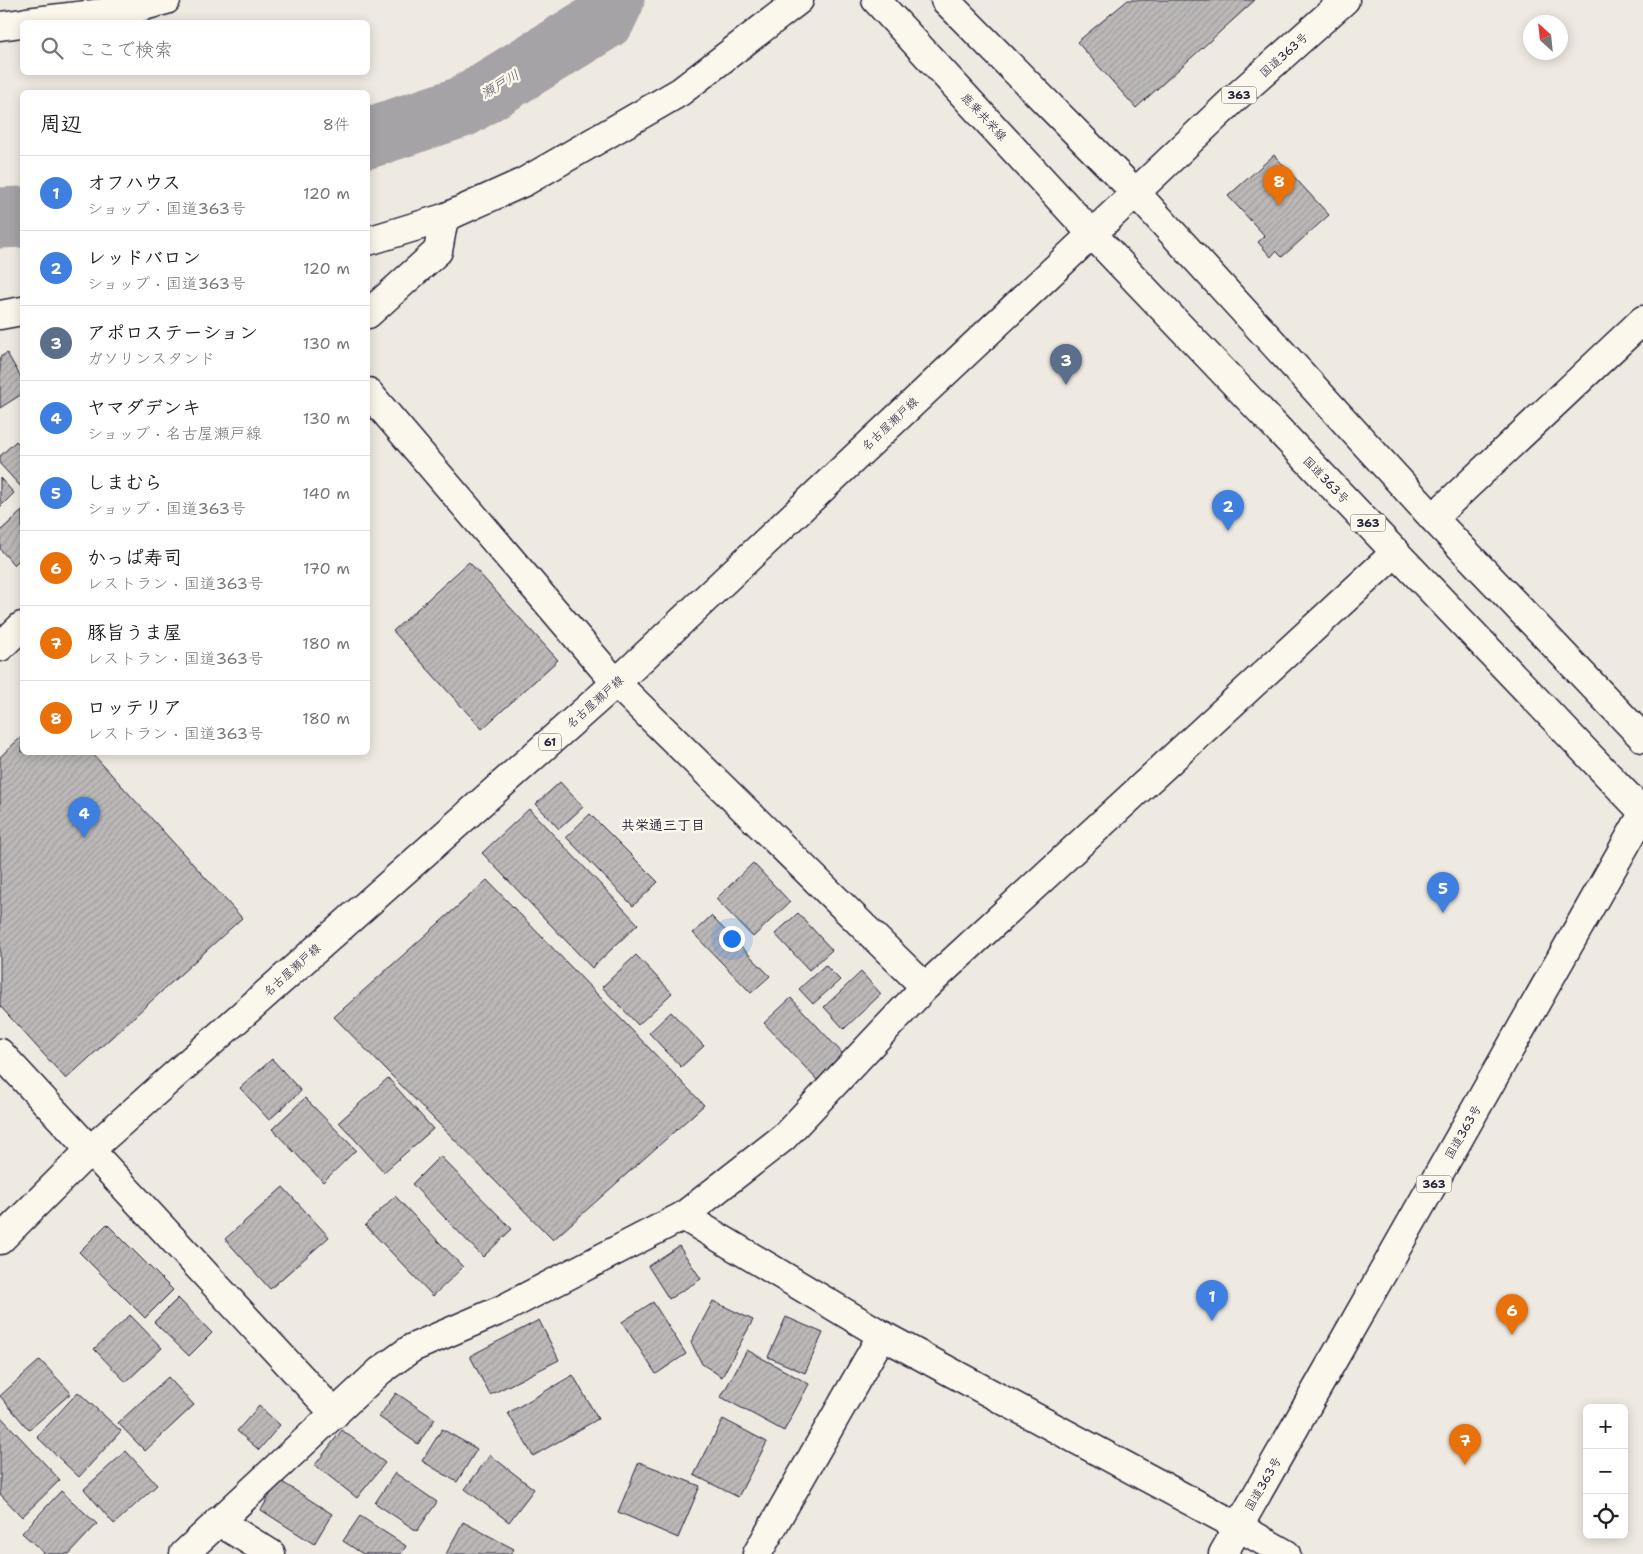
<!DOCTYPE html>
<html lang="ja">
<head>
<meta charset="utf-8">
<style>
  body { margin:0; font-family:"Shantell Sans","Klee One",sans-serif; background:#f6f6f6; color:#222 }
  .controls { position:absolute; right:15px; bottom:15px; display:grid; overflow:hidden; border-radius:8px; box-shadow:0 2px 12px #0003 }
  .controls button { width:45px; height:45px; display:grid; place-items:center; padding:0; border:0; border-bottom:1px solid #e0e0e0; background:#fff; color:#222; font:25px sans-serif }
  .compass { position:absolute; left:1523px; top:15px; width:45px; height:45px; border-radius:50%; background:#fff; box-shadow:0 2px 12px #0003; rotate:333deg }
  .you { position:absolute; left:731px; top:938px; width:18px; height:18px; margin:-12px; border:4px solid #fff; border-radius:50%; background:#1a73e8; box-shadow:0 0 0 8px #1a73e833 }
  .badge { display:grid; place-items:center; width:32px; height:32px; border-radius:50%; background:#22223b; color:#fff; font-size:16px; font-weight:700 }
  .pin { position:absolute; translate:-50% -41px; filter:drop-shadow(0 1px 2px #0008) }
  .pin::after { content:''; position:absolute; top:26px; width:18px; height:15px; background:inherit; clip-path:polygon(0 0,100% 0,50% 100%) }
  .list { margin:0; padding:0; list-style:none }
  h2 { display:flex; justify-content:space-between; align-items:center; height:65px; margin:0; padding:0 20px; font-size:21px }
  h2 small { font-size:16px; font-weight:400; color:#767676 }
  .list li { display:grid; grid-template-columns:32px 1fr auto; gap:15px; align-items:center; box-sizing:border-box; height:75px; padding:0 20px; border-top:1px solid #e0e0e0 }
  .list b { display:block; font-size:19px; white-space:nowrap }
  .list p { margin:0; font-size:16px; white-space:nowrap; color:#767676 }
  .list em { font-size:16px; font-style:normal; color:#767676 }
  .icon { flex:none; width:28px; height:28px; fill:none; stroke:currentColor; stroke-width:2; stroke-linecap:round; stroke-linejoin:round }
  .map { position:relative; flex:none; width:1643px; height:1554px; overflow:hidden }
  .search { position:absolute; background:#fff; box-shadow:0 2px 12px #0003; left:20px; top:20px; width:350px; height:55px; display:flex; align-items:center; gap:12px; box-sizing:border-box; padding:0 18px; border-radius:8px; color:#767676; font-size:19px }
  .panel { position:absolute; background:#fff; box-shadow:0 2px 12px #0003; left:20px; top:90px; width:350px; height:665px; border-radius:8px }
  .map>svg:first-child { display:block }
</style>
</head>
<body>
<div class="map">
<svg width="1643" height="1554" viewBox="0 0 1643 1554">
  <defs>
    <pattern id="building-hatch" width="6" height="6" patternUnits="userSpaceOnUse" patternTransform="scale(1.25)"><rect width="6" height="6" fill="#bcb8b8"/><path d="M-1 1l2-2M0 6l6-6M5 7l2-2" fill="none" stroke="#a19e9f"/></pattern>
  </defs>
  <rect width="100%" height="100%" fill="#eeeae2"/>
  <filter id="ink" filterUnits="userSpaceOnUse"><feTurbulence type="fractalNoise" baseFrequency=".02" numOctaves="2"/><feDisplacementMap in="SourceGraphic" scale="10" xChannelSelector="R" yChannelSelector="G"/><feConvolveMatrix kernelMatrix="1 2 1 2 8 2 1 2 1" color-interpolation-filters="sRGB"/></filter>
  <g filter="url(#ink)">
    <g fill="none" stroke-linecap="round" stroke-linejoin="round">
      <g stroke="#a6a3a7" stroke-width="61">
        <polyline points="368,138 462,107 605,19 614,0"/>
        <polyline points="0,218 22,217"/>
      </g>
    </g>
    <g fill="url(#building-hatch)" stroke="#22223b">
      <polygon points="1128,0 1255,0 1136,108 1077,42"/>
      <polygon points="1274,155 1329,215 1282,257 1276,251 1271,257 1258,242 1265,236 1228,196"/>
      <polygon points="7,353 22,379 22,394 0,408 0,357"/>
      <polygon points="16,441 22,448 22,488 0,464 0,456"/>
      <polygon points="0,478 14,493 0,507"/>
      <polygon points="22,511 22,557 14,565 0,549 0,531"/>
      <polygon points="469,562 558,660 482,729 393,631"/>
      <polygon points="22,736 22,752 91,752 242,918 66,1079 0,1006 0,757"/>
      <polygon points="560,782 583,807 559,829 536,804"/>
      <polygon points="529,809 638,924 592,968 482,853"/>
      <polygon points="590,814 658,882 633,906 566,837"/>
      <polygon points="753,863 790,902 753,937 716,899"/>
      <polygon points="487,880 704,1105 553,1240 334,1017"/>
      <polygon points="798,913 832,950 809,970 775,934"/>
      <polygon points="711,916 770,976 751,993 693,933"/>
      <polygon points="636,955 672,993 638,1025 602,987"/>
      <polygon points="825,965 840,980 813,1004 799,989"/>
      <polygon points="861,972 881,994 844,1029 824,1007"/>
      <polygon points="791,998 844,1055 817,1080 764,1023"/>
      <polygon points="671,1012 704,1046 681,1067 649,1033"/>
      <polygon points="272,1059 301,1091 269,1120 240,1088"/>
      <polygon points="388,1078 433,1129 384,1172 339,1122"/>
      <polygon points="305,1098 356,1150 323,1182 272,1129"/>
      <polygon points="440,1156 512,1229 483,1257 412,1184"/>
      <polygon points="283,1187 329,1237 270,1289 225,1239"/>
      <polygon points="395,1196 463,1267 433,1296 365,1225"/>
      <polygon points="107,1224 173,1290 145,1318 79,1252"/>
      <polygon points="679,1246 701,1279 669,1299 648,1266"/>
      <polygon points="178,1298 212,1333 189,1356 154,1322"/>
      <polygon points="713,1301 753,1320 722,1377 702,1364 691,1342"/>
      <polygon points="653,1302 686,1354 656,1374 622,1322"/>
      <polygon points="130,1315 162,1348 126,1382 94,1349"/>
      <polygon points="786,1317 823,1333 805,1373 768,1357"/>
      <polygon points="539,1320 559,1360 490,1395 470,1356"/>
      <polygon points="747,1350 809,1384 784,1431 721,1397"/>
      <polygon points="40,1360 71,1393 29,1430 0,1396"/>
      <polygon points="573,1375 598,1419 533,1456 508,1413"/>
      <polygon points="168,1377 194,1405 145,1451 118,1423"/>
      <polygon points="78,1392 121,1431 79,1477 37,1437"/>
      <polygon points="396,1393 435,1419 418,1444 379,1417"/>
      <polygon points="259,1406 280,1425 259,1450 237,1431"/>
      <polygon points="0,1416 60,1480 22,1517 0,1494"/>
      <polygon points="723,1419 767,1442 738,1497 694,1475"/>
      <polygon points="442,1429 477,1449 457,1482 422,1461"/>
      <polygon points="342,1430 385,1463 357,1498 315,1465"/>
      <polygon points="126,1451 157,1485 114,1524 84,1489"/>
      <polygon points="490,1455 534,1489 509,1522 465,1489"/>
      <polygon points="639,1462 700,1486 678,1538 618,1512"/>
      <polygon points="395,1473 437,1502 417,1531 375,1503"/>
      <polygon points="279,1480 332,1514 314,1544 261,1510"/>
      <polygon points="61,1491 97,1524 69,1554 45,1554 22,1533"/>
      <polygon points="360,1516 406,1546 401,1554 363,1554 343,1541"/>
      <polygon points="463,1522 514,1549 511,1554 446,1554"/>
    </g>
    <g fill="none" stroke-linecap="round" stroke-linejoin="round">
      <g stroke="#22223b" stroke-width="31">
        <g id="minor">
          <polyline points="876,0 1092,234"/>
          <polyline points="945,0 1136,193"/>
          <polyline points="27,22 129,10 166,0"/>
          <polyline points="0,26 22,23"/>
          <polyline points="368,241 444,218 524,182 680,92 799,0"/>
          <polyline points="368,314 438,251 444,218"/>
          <polyline points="0,315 22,311"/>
          <polyline points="368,392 616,683 925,987"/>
          <polyline points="1433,518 1643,320"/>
          <polyline points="0,647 22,626"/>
          <polyline points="0,1053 335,1414"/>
          <polyline points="683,1216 882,1335 1239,1527 1286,1554"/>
          <polyline points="218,1521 271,1554"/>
          <polyline points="184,1554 380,1371 412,1348 503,1309 683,1216 784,1137 925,987 1396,552"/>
          <polyline points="757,1554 882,1335"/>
        </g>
      </g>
      <g stroke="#22223b" stroke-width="31">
        <polyline id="major" points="0,1240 89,1151 616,683 1092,234"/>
      </g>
      <g stroke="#22223b" stroke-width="31">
        <g id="highway">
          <polyline points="1345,0 1235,98 1092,234 1643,812"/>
          <polyline points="1136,193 1433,518 1643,738"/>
          <polyline points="1223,1554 1643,814"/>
        </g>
      </g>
      <use href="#minor" stroke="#fbf7ec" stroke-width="28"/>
      <use href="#major" stroke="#fbf7ec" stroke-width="28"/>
      <use href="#highway" stroke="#fbf7ec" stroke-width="28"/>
    </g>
  </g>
  <g text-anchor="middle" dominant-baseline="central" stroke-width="5" stroke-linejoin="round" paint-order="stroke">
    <g fill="#fbf7ec" stroke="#636270" stroke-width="1">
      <rect x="1221.5" y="86.5" width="35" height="17" rx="4"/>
      <rect x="1350.5" y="514.5" width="35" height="17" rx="4"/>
      <rect x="539" y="733.5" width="22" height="17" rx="4"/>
      <rect x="1416.5" y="1175.5" width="35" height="17" rx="4"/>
    </g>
    <g font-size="11" font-weight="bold" fill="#22223b">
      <text x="1239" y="95">363</text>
      <text x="1368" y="523">363</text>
      <text x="550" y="742">61</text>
      <text x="1434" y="1184">363</text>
    </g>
    <g font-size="12" fill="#22223b" stroke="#fbf7ec">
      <text transform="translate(1284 55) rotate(-42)">国道363号</text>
      <text transform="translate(984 117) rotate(47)">鹿乗共栄線</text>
      <text transform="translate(890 424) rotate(-43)">名古屋瀬戸線</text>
      <text transform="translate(1326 480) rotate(46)">国道363号</text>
      <text transform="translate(595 702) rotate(-42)">名古屋瀬戸線</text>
      <text transform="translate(292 970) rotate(-42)">名古屋瀬戸線</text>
      <text transform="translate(1463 1132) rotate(-60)">国道363号</text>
      <text transform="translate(1263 1484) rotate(-60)">国道363号</text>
    </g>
    <g font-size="14" font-style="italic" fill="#575666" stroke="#fbf7ec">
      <text transform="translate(500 84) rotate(-31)">瀬戸川</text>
    </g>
    <g font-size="14" font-weight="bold" fill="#22223b" stroke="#fbf7ec">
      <text x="663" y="825">共栄通三丁目</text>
    </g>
  </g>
</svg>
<div class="controls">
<button>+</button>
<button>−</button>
<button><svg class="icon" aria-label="locate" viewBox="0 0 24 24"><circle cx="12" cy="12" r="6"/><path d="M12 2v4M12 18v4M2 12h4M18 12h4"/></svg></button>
</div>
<svg class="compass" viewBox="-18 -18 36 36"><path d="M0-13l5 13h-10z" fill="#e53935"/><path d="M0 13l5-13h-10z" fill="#767676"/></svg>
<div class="you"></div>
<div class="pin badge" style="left:1212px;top:1321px;background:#3f7fe0">1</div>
<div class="pin badge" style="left:1228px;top:531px;background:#3f7fe0">2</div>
<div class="pin badge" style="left:1066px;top:385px;background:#5c6f8a">3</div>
<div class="pin badge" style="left:84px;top:838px;background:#3f7fe0">4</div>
<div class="pin badge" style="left:1443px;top:913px;background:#3f7fe0">5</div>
<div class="pin badge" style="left:1512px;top:1335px;background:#e8710a">6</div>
<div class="pin badge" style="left:1465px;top:1465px;background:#e8710a">7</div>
<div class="pin badge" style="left:1279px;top:206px;background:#e8710a">8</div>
<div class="search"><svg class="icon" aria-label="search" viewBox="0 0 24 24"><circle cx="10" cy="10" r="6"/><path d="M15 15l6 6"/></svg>ここで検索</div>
<section class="panel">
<h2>周辺<small>8件</small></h2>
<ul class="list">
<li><span class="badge" style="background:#3f7fe0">1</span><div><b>オフハウス</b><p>ショップ · 国道363号</p></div><em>120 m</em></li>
<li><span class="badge" style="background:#3f7fe0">2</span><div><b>レッドバロン</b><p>ショップ · 国道363号</p></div><em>120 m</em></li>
<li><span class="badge" style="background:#5c6f8a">3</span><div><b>アポロステーション</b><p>ガソリンスタンド</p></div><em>130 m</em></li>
<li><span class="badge" style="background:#3f7fe0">4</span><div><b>ヤマダデンキ</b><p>ショップ · 名古屋瀬戸線</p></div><em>130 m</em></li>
<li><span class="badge" style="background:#3f7fe0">5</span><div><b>しまむら</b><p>ショップ · 国道363号</p></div><em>140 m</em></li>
<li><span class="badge" style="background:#e8710a">6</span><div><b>かっぱ寿司</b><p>レストラン · 国道363号</p></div><em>170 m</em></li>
<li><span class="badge" style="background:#e8710a">7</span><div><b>豚旨うま屋</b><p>レストラン · 国道363号</p></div><em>180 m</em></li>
<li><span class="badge" style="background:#e8710a">8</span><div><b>ロッテリア</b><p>レストラン · 国道363号</p></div><em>180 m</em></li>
</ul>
</section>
</div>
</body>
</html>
